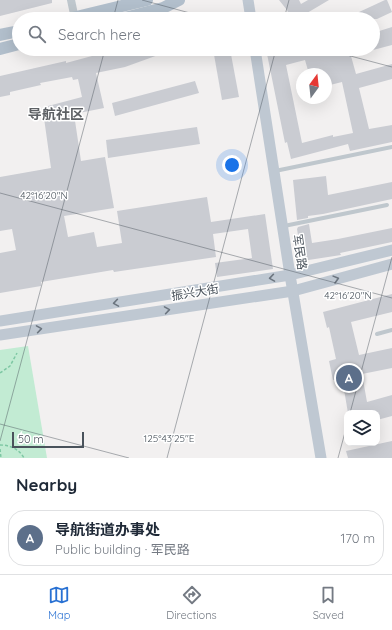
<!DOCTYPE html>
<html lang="en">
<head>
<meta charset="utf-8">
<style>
  body { margin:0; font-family:Quicksand,"Noto Sans SC",sans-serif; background:#f6f6f7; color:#1f2937 }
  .controls { position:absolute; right:12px; bottom:12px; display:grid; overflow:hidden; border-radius:8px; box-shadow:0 4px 16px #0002 }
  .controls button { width:36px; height:36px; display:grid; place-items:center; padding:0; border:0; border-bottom:1px solid #e0e1e3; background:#fff; color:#1f2937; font:20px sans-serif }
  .compass { position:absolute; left:296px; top:68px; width:36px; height:36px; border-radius:50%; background:#fff; box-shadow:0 4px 16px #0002; rotate:15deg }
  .scale { position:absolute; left:12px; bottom:10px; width:72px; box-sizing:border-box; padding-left:4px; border:2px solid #49525b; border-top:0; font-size:11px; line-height:14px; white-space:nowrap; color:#49525b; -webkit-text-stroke:3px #fff; paint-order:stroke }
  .you { position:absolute; left:232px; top:165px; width:14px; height:14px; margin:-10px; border:3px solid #fff; border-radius:50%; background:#1a73e8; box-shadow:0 0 0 6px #1a73e833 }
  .badge { display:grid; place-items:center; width:26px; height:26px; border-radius:50%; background:#2971d3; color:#fff; font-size:13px; font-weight:700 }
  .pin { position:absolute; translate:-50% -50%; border:2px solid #fff; box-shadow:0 1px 4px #0006 }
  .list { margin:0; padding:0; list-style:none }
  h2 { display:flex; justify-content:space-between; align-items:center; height:52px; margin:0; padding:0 16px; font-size:17px }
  h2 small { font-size:13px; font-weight:400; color:#747a83 }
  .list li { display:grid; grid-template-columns:26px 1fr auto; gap:12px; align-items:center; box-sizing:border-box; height:56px; margin:0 8px 8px; padding:0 8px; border:1px solid #e0e1e3; border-radius:16px }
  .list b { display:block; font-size:15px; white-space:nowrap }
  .list p { margin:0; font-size:13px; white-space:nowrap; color:#747a83 }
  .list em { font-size:13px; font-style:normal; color:#747a83 }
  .icon { flex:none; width:22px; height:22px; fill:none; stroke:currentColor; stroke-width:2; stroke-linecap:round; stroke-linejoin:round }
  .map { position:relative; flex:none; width:392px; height:458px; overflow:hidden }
  .search { position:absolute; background:#fff; box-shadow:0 4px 16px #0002; left:12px; right:12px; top:12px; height:44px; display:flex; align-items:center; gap:10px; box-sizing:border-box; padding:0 14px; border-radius:22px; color:#747a83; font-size:15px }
  .sheet { height:116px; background:#fff }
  nav { display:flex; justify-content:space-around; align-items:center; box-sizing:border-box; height:56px; border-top:1px solid #e0e1e3; background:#fff; font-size:11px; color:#747a83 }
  nav a { display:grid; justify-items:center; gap:2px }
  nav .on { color:#2971d3 }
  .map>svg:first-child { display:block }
</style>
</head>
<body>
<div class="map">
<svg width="392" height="458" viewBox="0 0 392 458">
  <rect width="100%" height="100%" fill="#f2f0f0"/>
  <polygon fill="#c2ebd3" points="28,346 47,458 0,458 0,350"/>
  <g fill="#caccd2" fill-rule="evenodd">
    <polygon points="0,0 52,0 52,3 0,16"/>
    <polygon points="279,0 299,0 301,4 308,0 329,0 307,13 308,15 295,19 291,19 287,10"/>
    <polygon points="385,0 387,0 392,12 377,19 344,19"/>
    <polygon points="392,27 392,45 373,50 373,33"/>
    <polygon points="118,49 172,49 172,50 125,67 96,73 104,108 74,114 81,161 105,157 114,208 64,216 68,237 94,232 97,247 122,243 117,211 207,197 211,222 265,214 273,269 217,277 215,263 252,258 248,229 213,234 216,257 114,272 113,270 41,282 41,286 0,293 0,253 16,250 12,229 0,231 0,177 51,168 44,118 51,117 48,106 82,97 78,79 73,80 72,77 40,83 41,85 10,92 10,95 0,97 0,76 66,61 66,63"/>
    <polygon points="213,49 230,49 239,97 222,100"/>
    <path d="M266,49H368L369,52L351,56L356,74L392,64V79L359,88L369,129L392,125V142L350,151L348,144L291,159L287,142L285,143ZM305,60L309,74H326V86L342,82L353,133L333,137V135L302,143L286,65Z"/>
    <polygon points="195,81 199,93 115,116 112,103"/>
    <polygon points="197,127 200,144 108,158 106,140"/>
    <polygon points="326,176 328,195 392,182 392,199 323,214 308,216 308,218 297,220 293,180"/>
    <polygon points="309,224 312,243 338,239 392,228 392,242 340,253 341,255 302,261 297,229 298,227"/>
    <polygon points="392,294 392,312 351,322 359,355 392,348 392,368 362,374 367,402 392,395 392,416 377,420 377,413 348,413 342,378 333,380 329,361 336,359 329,327 327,328 323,312"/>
    <polygon points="392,441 392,458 348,458 346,451"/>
  </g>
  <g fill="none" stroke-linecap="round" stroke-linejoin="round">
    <g stroke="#7dc7a3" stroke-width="1.5" stroke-dasharray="3 2" stroke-linecap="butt">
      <polyline points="0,373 10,366 17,353"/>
      <path d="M0,445C10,445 19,449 24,458"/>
      <polyline points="0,449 1,458"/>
    </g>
    <g stroke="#bfc7cd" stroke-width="4">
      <polyline points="275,171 392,147"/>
      <polyline points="284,226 387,205"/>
      <polyline points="377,334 392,330"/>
    </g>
    <polyline stroke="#bfc7cd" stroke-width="8" points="71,0 75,19"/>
    <g stroke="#bfc8d2" stroke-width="11">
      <polyline points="248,0 251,19"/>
      <polyline points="255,49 290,275 321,458"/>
      <polyline points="0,321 290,275 392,250"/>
      <polyline points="0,335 293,291 392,264"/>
    </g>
    <g stroke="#b2bfcc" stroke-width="12">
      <polyline points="68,19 147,0"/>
      <polyline points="121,19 163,8 179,0"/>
      <polyline points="0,35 19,31"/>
      <polyline points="0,49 19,44"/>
    </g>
  </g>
  <defs><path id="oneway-chevron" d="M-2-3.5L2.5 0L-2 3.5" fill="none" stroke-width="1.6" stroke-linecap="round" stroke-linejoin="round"/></defs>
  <g stroke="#6c757f">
    <use href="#oneway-chevron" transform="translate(272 278) rotate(171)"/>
    <use href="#oneway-chevron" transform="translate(336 279) rotate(-15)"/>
    <use href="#oneway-chevron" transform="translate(116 303) rotate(171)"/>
    <use href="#oneway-chevron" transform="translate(167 310) rotate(-9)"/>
    <use href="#oneway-chevron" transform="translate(39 329) rotate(-9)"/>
  </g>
  <path fill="none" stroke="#49525b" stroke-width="1" stroke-opacity="0.45" d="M142,0L212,19M113,19L118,0M284,19L289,0M324,49L392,67M0,193L392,298M350,413L392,257M0,424L129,458M0,441L105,49M167,458L276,49M338,458L347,425"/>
  <g text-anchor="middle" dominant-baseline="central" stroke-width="3" stroke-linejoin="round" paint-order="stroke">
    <g font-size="12" fill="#49525b" stroke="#fff">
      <text transform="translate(300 252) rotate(82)">军民路</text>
      <text transform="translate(195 292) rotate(-9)">振兴大街</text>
    </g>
    <g font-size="14" font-weight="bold" fill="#5d6064" stroke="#fff">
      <text x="56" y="114">导航社区</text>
    </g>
  </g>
  <g font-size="10" text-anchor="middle" fill="#49525b" stroke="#fff" stroke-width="3" stroke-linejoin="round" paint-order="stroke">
    <text x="44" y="199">42°16'20"N</text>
    <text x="348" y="299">42°16'20"N</text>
    <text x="169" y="442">125°43'25"E</text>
  </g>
</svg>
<div class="controls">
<button><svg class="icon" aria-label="layers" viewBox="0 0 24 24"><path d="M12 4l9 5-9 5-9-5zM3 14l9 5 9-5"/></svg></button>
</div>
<svg class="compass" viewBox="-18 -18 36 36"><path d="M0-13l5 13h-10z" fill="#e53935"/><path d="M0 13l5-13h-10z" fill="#747a83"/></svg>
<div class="scale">50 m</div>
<div class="you"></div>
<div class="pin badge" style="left:349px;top:378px;background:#5c6f8a">A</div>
<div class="search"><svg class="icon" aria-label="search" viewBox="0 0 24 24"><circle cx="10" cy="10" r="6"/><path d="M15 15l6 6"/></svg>Search here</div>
</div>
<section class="sheet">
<h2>Nearby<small></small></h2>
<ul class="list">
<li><span class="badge" style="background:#5c6f8a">A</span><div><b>导航街道办事处</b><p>Public building · 军民路</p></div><em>170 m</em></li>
</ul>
</section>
<nav>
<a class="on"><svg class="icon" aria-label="map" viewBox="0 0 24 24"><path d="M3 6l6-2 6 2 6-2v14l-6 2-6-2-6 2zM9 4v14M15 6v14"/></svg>Map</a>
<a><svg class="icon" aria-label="directions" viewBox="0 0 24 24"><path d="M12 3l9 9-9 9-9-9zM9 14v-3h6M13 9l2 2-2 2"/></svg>Directions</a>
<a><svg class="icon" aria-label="saved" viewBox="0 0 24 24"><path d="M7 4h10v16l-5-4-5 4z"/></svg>Saved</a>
</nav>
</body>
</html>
